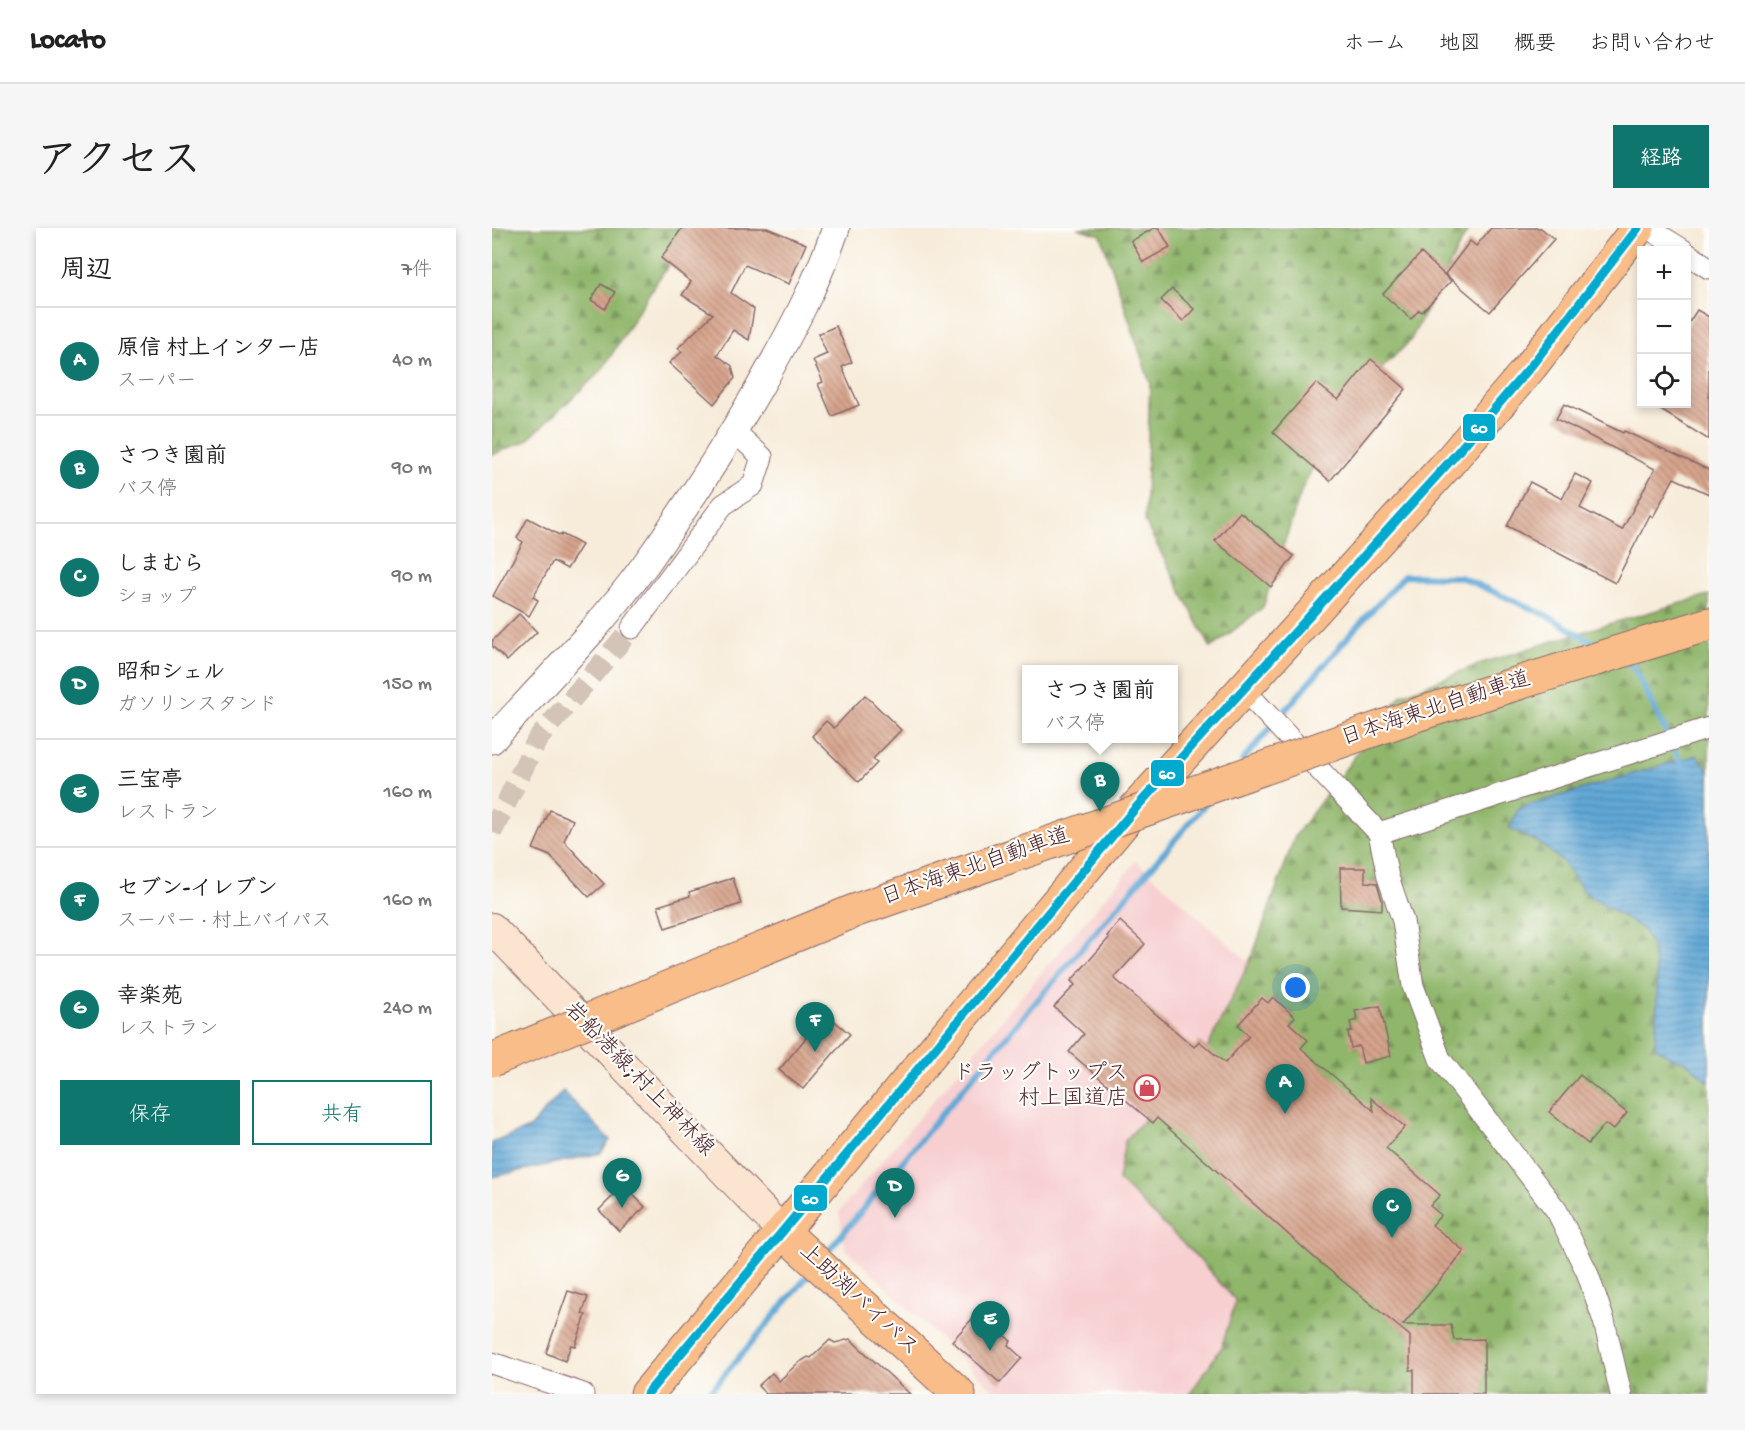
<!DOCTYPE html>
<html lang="ja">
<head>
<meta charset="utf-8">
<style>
  body { margin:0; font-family:"Gochi Hand","Klee One",sans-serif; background:#f6f6f6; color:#222 }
  .controls { position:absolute; right:18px; top:18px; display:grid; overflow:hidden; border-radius:0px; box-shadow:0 3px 9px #0003 }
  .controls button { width:54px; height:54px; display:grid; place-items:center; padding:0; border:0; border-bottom:2px solid #e0e0e0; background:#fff; color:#222; font:30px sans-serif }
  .you { position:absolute; left:804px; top:760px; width:21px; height:21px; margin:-15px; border:4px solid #fff; border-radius:50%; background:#1a73e8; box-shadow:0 0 0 9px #1a73e833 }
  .badge { display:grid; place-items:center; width:39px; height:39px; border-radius:50%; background:#0f766e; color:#fff; font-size:20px; font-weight:700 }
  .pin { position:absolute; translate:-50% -50px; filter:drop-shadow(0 2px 3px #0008) }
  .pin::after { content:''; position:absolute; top:32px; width:21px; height:18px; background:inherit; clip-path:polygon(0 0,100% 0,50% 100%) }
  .popup { position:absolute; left:530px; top:437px; width:156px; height:78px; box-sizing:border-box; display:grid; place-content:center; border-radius:0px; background:#fff; filter:drop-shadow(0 2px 4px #0005); font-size:20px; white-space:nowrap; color:#767676 }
  .popup b { font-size:22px; color:#222 }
  .popup::after { content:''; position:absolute; left:50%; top:100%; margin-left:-12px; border:12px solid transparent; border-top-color:#fff }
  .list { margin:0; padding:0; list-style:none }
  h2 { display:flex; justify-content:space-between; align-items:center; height:78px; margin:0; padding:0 24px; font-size:26px }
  h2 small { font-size:20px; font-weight:400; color:#767676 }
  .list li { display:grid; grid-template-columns:39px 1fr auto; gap:18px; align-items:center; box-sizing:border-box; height:108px; padding:0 24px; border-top:2px solid #e0e0e0 }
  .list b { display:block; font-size:22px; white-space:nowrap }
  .list p { margin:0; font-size:20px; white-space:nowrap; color:#767676 }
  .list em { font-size:20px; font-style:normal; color:#767676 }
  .actions { display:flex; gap:12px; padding:18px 24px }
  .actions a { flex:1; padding:14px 0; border:2px solid #0f766e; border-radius:0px; text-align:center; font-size:21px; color:#0f766e }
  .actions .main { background:#0f766e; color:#fff }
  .icon { flex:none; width:33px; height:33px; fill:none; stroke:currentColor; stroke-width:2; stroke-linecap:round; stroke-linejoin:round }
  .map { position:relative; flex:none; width:1217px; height:1166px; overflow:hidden; border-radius:0px }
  header { display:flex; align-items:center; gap:36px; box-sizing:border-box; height:84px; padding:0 30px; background:#fff; border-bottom:2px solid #e0e0e0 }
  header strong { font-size:28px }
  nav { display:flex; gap:33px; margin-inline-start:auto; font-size:21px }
  .intro { display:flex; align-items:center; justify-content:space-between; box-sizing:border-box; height:144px; padding:0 36px }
  h1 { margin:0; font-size:42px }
  .button { padding:15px 27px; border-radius:0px; background:#0f766e; color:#fff; font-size:21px; font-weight:700 }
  main { display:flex; gap:36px; padding:0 36px }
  aside { flex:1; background:#fff; border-radius:0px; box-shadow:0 3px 9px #0003 }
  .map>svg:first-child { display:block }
</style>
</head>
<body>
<header>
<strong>Locato</strong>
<nav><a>ホーム</a><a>地図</a><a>概要</a><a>お問い合わせ</a></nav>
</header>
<div class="intro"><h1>アクセス</h1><a class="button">経路</a></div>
<main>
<aside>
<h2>周辺<small>7件</small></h2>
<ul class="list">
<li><span class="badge">A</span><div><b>原信 村上インター店</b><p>スーパー</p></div><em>40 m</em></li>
<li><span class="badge">B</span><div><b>さつき園前</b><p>バス停</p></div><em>90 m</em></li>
<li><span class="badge">C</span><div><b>しまむら</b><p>ショップ</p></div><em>90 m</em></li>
<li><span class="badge">D</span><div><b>昭和シェル</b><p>ガソリンスタンド</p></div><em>150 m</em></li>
<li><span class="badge">E</span><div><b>三宝亭</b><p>レストラン</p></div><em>160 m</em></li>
<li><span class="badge">F</span><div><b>セブン-イレブン</b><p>スーパー · 村上バイパス</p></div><em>160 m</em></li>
<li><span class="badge">G</span><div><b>幸楽苑</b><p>レストラン</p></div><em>240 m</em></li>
</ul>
<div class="actions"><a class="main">保存</a><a>共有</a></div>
</aside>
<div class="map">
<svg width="1217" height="1166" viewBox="0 0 1217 1166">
  <defs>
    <pattern id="forest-firs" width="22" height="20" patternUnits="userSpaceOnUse" patternTransform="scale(1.5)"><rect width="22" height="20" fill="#8fb66b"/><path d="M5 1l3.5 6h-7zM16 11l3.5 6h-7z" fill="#779358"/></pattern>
    <pattern id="water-rules" width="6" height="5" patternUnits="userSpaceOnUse" patternTransform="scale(1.5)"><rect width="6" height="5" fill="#61a8d7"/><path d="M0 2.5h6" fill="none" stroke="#5288af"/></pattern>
    <pattern id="building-back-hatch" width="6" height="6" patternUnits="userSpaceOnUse" patternTransform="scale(1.5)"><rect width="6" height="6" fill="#d7a48d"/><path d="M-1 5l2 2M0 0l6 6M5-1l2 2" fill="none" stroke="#b08573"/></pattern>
  </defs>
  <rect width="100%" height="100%" fill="#fdfcf7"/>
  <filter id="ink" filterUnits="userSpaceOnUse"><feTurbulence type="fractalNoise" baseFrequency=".0167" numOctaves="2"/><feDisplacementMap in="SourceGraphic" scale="12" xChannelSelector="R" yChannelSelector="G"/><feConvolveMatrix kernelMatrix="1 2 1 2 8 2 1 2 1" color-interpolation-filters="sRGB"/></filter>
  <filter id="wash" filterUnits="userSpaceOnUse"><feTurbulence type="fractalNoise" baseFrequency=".008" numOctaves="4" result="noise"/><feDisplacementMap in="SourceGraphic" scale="24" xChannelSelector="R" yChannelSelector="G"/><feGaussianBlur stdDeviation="1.35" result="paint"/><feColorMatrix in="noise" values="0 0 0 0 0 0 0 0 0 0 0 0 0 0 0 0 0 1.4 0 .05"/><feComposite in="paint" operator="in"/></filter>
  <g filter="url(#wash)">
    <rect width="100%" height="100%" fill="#f7ecda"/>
    <polygon fill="#f7cfd1" points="644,633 997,950 1000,1166 506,1166 353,1020 347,984"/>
    <g fill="url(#forest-firs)" stroke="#6c6a4b" stroke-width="1.5">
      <polygon points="0,0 204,0 163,56 110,142 34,213 0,227"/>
      <polygon points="585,0 977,0 918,113 854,175 810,261 771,379 719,420 653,294 658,155 609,7"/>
      <polygon points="1217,367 1217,1166 698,1166 729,1120 744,1073 704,1028 626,952 633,913 716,819 761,726 803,608 909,467 990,435 1110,398"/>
    </g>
    <g fill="url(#water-rules)" stroke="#566481" stroke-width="1.5">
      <path d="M1205,527L1217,543V854L1196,835L1178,829L1163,818C1164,787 1171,722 1149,700L1092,664L1070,633L1047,615L1017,600L1027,580Z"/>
      <polygon points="71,863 118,912 109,925 0,949 0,915 37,900"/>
    </g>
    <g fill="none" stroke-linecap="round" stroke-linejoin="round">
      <g stroke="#61a8d7" stroke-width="6">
        <polyline points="1134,434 1142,439 1190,537"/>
        <polyline points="750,533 862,402 912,348 968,349 1056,388 1107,418"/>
        <polyline points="332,1028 514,809 716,573"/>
        <polyline points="216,1166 320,1043"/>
      </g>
    </g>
    <g id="blocks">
      <g fill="url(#building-back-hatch)">
        <polygon points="190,0 275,0 314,16 297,56 253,37 239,65 262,81 257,112 241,102 225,127 240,138 243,150 222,176 177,135 190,124 186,120 221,86 190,67 199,54 169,30"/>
        <polygon points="662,0 667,0 678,19 651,34 639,13"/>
        <polygon points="999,0 1049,0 1062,11 998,84 953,46 978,13 984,18"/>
        <polygon points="929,25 959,53 930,84 927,82 919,91 891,66"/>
        <polygon points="109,56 123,64 113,81 99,72"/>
        <polygon points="680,61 702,81 691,93 669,72"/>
        <polygon points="1205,82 1217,89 1217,212 1159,176 1194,176 1194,99"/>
        <polygon points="344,98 360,134 350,139 367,177 340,188 326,156 331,154 321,132 335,126 326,106"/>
        <polygon points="879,131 914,161 838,253 781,204 824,155 846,172"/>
        <polygon points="1072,176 1131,205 1132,203 1217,242 1217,266 1182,250 1161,289 1158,287 1123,355 1015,298 1038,254 1070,271 1083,246 1101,255 1088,280 1130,302 1163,241 1064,191"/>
        <polygon points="748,284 802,328 779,359 723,313"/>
        <polygon points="36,290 69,308 70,306 90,317 75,341 61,333 41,369 46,372 37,388 1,368 31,314 25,310"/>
        <polygon points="27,386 45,404 15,433 0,418 0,413"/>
        <polygon points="373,467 409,502 381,531 385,535 367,554 320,508 334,493 342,500"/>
        <polygon points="58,582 81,592 72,613 112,656 97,669 58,628 41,621"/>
        <polygon points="848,640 873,640 873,654 885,655 890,672 890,682 849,679"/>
        <polygon points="241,650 249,676 173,700 166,678 198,668 197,664"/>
        <polygon points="628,693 653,716 622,750 702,819 707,813 733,835 757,808 746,797 770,770 776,775 781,769 803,789 797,795 816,812 809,820 882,883 879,870 913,899 894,920 948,967 938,978 949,987 940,997 972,1023 911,1097 959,1097 962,1112 992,1111 992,1166 922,1166 922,1142 918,1142 918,1108 825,1032 665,890 661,895 577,824 592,806 562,779 583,757 579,753 617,710 615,708"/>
        <polygon points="888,778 899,828 871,835 867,818 859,820 856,804 860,803 858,794 865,792 863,783"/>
        <polygon points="334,786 358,806 311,861 287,842"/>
        <polygon points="1088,847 1135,885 1121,902 1113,896 1096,916 1057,884"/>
        <polygon points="132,957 153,979 127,1003 107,982"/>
        <polygon points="76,1063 96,1069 90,1086 94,1087 83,1118 79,1117 73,1133 54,1125"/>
        <polygon points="490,1080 510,1098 506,1102 519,1113 516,1117 530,1130 508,1155 460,1113"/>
        <polygon points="358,1111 418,1166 274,1166 266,1158 280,1145 287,1153 306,1135 316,1129 319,1130 338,1112 343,1115"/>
      </g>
    </g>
  </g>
  <g filter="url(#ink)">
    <use href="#blocks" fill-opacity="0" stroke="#876768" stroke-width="1.5"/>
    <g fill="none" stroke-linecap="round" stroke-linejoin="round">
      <polyline stroke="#d4c3b7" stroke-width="21" stroke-dasharray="21 10" stroke-linecap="butt" points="0,604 45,512 140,400"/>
      <g stroke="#876768" stroke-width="23">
        <g id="minor">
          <polyline points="1156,0 1191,22"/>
          <polyline points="1194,25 1217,40"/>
          <polyline points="140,400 231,277 261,257 270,229 242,203"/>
          <polyline points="752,462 887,605 896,649 911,693 921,758 948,831 1065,983 1095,1044 1112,1093 1129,1166"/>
          <polyline points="887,605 1217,500"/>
          <polyline points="0,1135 91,1166"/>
        </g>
      </g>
      <g stroke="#876768" stroke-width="29">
        <path id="tertiary" d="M0,512C52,455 108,399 153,337C194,280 232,220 267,160C296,109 325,56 344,0"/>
      </g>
      <g stroke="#876768" stroke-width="32">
        <polyline id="secondary" points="0,700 291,1004"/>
      </g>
      <g stroke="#876768" stroke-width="35">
        <g id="trunk">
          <polyline points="291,1004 467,1166"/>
          <polyline points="155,1166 641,583 959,232 1039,138 1146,0"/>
        </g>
      </g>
      <g stroke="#876768" stroke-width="35">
        <polyline id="motorway" points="930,485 1217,396"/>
      </g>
      <use href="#minor" stroke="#fff" stroke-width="21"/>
      <use href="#tertiary" stroke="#fff" stroke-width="27"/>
      <use href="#secondary" stroke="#fce5d0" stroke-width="30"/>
      <use href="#trunk" stroke="#f8bd89" stroke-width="33"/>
      <use href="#motorway" stroke="#f8bd89" stroke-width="33"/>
      <g stroke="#876768" stroke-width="35" stroke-linecap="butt">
        <polyline id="motorway-bridge" points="0,832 362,683 930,485"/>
      </g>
      <use href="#motorway-bridge" stroke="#f8bd89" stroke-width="33"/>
      <g stroke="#fdfcf7" stroke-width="14">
        <polyline id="bus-1" points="155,1166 641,583 959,232 1039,138 1146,0"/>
      </g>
      <use href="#bus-1" stroke="#00a9ce" stroke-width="9"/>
    </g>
  </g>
  <defs>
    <g id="shop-ring" transform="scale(1.35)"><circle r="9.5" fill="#fdfcf7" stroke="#d1495b" stroke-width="1.5"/><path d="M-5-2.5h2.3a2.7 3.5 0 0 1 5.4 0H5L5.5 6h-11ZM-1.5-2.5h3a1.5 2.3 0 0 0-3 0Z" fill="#d1495b"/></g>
  </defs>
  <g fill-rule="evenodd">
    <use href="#shop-ring" x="655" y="860"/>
  </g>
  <g text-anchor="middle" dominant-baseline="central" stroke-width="4.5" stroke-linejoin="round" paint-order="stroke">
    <g font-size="22" fill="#4a1f2b" stroke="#fdfcf7">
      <text transform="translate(944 482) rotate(-18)">日本海東北自動車道</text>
      <text transform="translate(484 640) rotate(-19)">日本海東北自動車道</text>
      <text transform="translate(146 852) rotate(46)">岩船港線;村上神林線</text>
      <text transform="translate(366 1073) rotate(43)">上助渕バイパス</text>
    </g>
    <g font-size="22" fill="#4a1f2b" stroke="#fdfcf7" text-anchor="end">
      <text x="636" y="847">ドラッグトップス<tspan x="636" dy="25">村上国道店</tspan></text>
    </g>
  </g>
  <g stroke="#fdfcf7" stroke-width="2">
    <rect x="970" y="185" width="34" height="29" rx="6" fill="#00a9ce"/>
    <rect x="658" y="531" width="35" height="28" rx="6" fill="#00a9ce"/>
    <rect x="301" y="956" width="35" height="28" rx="6" fill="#00a9ce"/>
  </g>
  <g font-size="16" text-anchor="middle" font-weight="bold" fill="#fff">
    <text x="987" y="205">60</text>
    <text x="675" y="551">60</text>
    <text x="318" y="976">60</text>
  </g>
</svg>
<div class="controls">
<button>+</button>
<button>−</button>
<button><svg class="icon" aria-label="locate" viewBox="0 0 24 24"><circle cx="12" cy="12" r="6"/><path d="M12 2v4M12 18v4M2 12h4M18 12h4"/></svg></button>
</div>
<div class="you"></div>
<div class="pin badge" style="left:793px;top:886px">A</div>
<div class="pin badge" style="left:608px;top:584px">B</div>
<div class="popup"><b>さつき園前</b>バス停</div>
<div class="pin badge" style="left:900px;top:1010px">C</div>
<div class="pin badge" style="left:403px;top:990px">D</div>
<div class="pin badge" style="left:498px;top:1123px">E</div>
<div class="pin badge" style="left:323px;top:824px">F</div>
<div class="pin badge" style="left:130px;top:980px">G</div>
</div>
</main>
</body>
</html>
